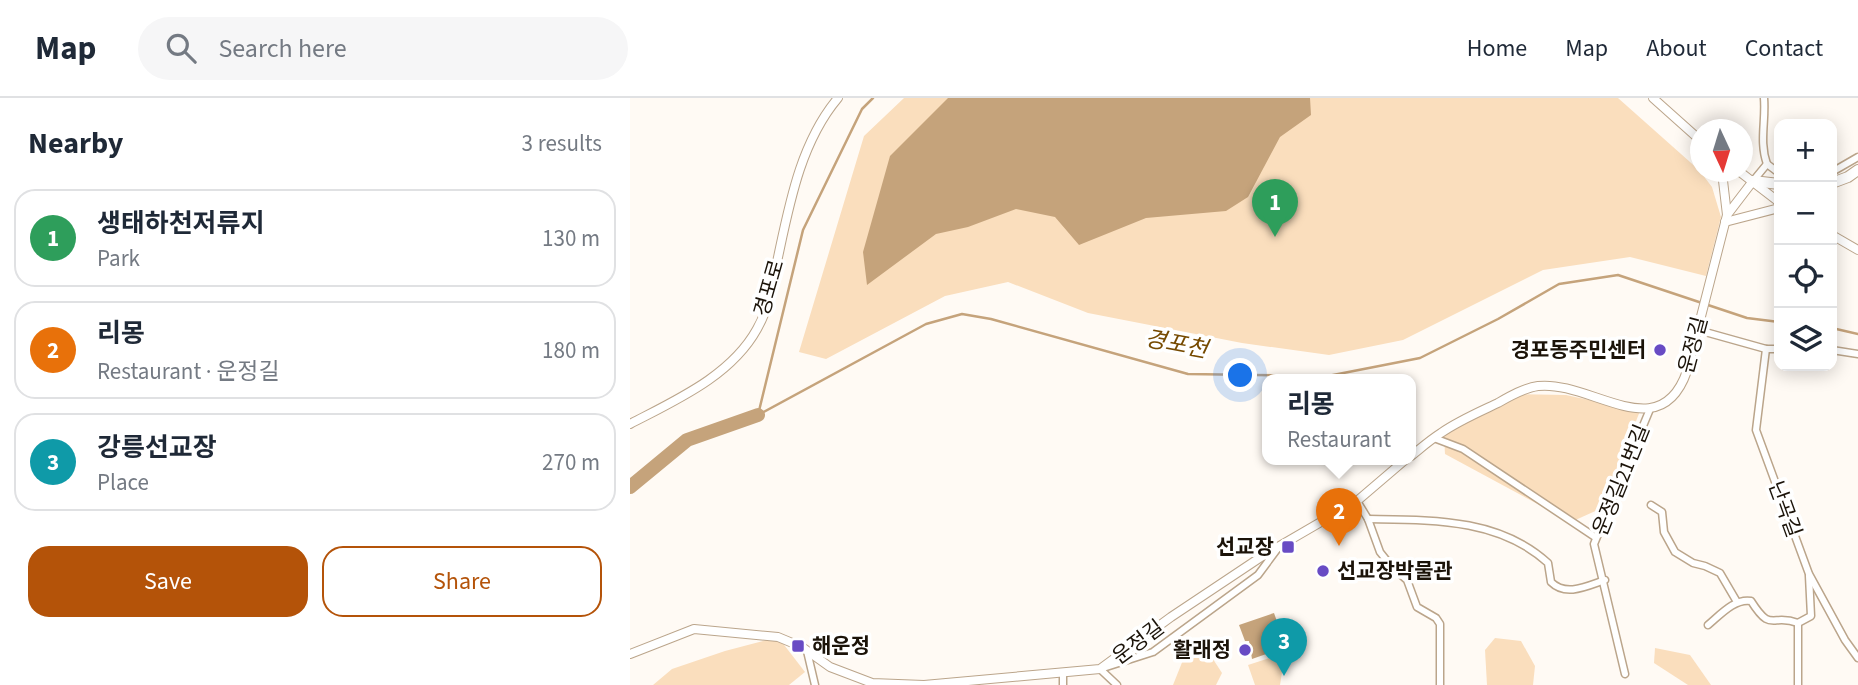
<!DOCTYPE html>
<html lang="en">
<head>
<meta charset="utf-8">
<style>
  body { margin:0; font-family:"Source Sans 3","Noto Sans KR",sans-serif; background:#f6f6f7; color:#1f2937 }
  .controls { position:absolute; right:21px; top:21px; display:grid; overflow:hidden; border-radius:14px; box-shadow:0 4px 18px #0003 }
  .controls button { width:63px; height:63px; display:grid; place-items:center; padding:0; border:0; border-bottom:2px solid #e0e1e3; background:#fff; color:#1f2937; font:35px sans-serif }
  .compass { position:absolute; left:1060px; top:21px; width:63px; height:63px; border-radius:50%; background:#fff; box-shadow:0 4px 18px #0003; rotate:176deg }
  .you { position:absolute; left:611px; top:278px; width:24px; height:24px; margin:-18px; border:5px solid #fff; border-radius:50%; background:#1a73e8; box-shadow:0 0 0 10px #1a73e833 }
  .badge { display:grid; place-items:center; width:46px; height:46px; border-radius:50%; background:#b45309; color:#fff; font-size:23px; font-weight:700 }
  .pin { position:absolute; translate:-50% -58px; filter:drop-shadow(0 2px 4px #0008) }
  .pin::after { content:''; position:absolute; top:37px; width:24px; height:21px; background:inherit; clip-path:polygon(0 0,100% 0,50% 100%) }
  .popup { position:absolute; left:632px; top:276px; width:154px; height:91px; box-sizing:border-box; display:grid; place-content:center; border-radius:14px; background:#fff; filter:drop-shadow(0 2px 5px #0005); font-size:23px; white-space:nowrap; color:#747a83 }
  .popup b { font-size:26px; color:#1f2937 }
  .popup::after { content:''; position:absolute; left:50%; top:100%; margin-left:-14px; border:14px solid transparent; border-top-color:#fff }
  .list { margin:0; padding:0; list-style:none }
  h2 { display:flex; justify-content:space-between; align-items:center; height:91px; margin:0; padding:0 28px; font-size:30px }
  h2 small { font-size:23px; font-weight:400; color:#747a83 }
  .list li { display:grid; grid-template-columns:46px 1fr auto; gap:21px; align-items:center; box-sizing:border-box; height:98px; margin:0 14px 14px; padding:0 14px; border:2px solid #e0e1e3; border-radius:21px }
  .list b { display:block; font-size:26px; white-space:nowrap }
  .list p { margin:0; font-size:23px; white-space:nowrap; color:#747a83 }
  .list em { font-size:23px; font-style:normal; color:#747a83 }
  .actions { display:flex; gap:14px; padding:21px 28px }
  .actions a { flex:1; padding:16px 0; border:2px solid #b45309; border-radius:21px; text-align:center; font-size:24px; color:#b45309 }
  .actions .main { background:#b45309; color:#fff }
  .icon { flex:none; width:38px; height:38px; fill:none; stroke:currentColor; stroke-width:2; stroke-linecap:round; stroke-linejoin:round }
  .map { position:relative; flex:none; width:1228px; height:587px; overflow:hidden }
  header { display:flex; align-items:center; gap:42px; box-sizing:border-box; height:98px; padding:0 35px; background:#fff; border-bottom:2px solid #e0e1e3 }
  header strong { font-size:33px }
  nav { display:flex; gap:38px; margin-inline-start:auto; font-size:24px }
  .search { width:490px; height:63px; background:#f6f6f7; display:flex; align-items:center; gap:18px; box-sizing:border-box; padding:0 24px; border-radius:38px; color:#747a83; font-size:26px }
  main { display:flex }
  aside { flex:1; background:#fff }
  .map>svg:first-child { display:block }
</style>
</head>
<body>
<header>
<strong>Map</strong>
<div class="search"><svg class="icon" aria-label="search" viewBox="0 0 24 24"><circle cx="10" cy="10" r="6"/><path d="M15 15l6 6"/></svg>Search here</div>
<nav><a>Home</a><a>Map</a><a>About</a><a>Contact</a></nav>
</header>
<main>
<aside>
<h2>Nearby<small>3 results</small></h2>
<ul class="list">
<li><span class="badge" style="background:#2e9e5b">1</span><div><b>생태하천저류지</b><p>Park</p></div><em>130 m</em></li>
<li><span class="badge" style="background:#e8710a">2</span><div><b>리몽</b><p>Restaurant · 운정길</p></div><em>180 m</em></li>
<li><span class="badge" style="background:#0f9aa8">3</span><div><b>강릉선교장</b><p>Place</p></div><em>270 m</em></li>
</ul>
<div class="actions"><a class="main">Save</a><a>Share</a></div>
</aside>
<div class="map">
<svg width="1228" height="587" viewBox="0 0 1228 587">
  <rect width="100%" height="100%" fill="#fffaf4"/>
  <g fill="#fadebd">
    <polygon points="274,0 988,0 1069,72 1082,89 1091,119 1076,178 1000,159 913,172 773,242 699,257 612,245 458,215 378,184 315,198 196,261 169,254 234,38"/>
    <polygon points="886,296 936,297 1010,313 972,410 941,424 815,356 814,338"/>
    <polygon points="148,539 175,574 159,587 23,587 42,571 95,553"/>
    <polygon points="865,540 891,543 905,568 903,587 857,587 855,552"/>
    <polygon points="568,548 581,558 592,575 586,587 543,587 553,562"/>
    <polygon points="1025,550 1060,557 1081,587 1058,587 1024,565"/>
    <polygon points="655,555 650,587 625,587 618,567"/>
  </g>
  <g fill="#c5a37b">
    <polygon points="318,0 680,0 681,17 650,39 618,99 596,113 516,120 449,147 425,119 386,111 338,129 306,136 237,187 233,154 260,58"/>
    <polygon points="644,515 656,549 622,561 619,543 615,543 609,527"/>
  </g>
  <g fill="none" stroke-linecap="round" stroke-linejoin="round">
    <g stroke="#c5a37b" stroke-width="2.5">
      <polyline points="1202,230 1228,236"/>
      <polyline points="128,317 296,226 332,216 361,221 558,276 698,278 790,260 868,221 929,186 988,177 1117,220 1149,224"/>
      <polyline points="128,317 173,132 232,11 243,0"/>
    </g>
    <polyline stroke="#c5a37b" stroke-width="14" points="0,389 57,342 128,317"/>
    <g stroke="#bba58b" stroke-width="9">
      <g id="minor">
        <path d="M1134,0C1136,23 1129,44 1137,66"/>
        <polyline points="1202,74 1228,59"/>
        <polyline points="1123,83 1137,66 1149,75"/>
        <polyline points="1068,232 1136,251 1149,251"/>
        <polyline points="1136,251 1126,332 1179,476 1215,542 1228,560"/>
        <polyline points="1202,252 1228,256"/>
        <polyline points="804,340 833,351 965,439"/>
        <polyline points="727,403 738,421 750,454 762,469 777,482 787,509 806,520 810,526 810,587"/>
        <polyline points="1021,407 1032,414 1034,434 1045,454 1063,465 1075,468 1090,475 1107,504"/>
        <path d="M738,421C801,422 869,420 918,465L921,484C936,499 957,488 975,482"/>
        <path d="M1078,527C1090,517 1105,500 1121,503C1142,536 1141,515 1168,525"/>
        <polyline points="177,553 185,587"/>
        <polyline points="433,576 433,587"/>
        <polyline points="995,576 964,446 1020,311"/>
        <polyline points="487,587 470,571 523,554 628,477 648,450"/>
        <polyline points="1168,587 1168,525 1181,518 1179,478"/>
      </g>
    </g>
    <g stroke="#bba58b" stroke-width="10">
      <g id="tertiary">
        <polyline points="1023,0 1070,42"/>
        <polyline points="1092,74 1097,117"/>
        <polyline points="1110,74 1149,104"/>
        <polyline points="1095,124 1149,110"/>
        <polyline points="1202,137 1228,152"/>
        <path d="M0,326C46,302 101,278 127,231C139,210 143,188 147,164C159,108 170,45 208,0"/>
        <path d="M781,358C791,350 800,342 811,335C828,323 849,314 868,305C880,298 894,290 908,288C961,282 1030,351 1057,273L1097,117L1123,83"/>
        <polyline points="0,556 64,531 148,539 172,549 200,569 242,585 294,587 470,571 541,519 634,457 727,403 775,362"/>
      </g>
    </g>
    <g stroke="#bba58b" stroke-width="12">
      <g id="primary">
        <polyline points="1123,83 1149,86"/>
        <polyline points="1202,85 1218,79 1228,72"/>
      </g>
    </g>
    <use href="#minor" stroke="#fff" stroke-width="6"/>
    <use href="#tertiary" stroke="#fff" stroke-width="8"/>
    <use href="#primary" stroke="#fff" stroke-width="10"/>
  </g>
  <g fill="#684bc4" stroke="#fff" stroke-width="2.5">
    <circle cx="1030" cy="252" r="7"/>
    <rect x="651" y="442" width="14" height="14" rx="3.5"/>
    <circle cx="693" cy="473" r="7"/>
    <rect x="161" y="541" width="14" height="14" rx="3.5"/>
    <circle cx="615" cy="552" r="7"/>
  </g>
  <g text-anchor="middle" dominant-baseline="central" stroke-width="7" stroke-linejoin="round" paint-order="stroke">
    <g font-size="21" fill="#1b1309" stroke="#fff">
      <text transform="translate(139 190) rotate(-74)">경포로</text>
      <text transform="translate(1063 247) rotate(-75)">운정길</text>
      <text transform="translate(991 382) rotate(-68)">운정길21번길</text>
      <text transform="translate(1155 411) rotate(70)">난곡길</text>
      <text transform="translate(508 544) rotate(-37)">운정길</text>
    </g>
    <g font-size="21" font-weight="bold" fill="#1b1309" stroke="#fff" text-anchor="end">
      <text x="1016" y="252">경포동주민센터</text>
      <text x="644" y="449">선교장</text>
      <text x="707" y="473" text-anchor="start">선교장박물관</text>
      <text x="182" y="548" text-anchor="start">해운정</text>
      <text x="601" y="552">활래정</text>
    </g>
    <g font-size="23" font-style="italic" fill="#764a00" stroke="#fff">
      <text transform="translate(546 246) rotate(11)">경포천</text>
    </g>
  </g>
</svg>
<div class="controls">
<button>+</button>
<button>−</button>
<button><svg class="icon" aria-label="locate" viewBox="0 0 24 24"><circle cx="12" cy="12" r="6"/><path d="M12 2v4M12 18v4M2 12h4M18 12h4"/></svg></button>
<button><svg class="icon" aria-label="layers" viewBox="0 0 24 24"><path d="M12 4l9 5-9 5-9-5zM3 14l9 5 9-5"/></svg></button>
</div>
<svg class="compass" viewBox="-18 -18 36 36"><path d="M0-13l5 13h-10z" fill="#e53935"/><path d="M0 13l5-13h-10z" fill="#747a83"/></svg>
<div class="you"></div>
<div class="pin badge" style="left:645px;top:139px;background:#2e9e5b">1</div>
<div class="pin badge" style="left:709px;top:448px;background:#e8710a">2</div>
<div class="popup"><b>리몽</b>Restaurant</div>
<div class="pin badge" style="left:654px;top:578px;background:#0f9aa8">3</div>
</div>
</main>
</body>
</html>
